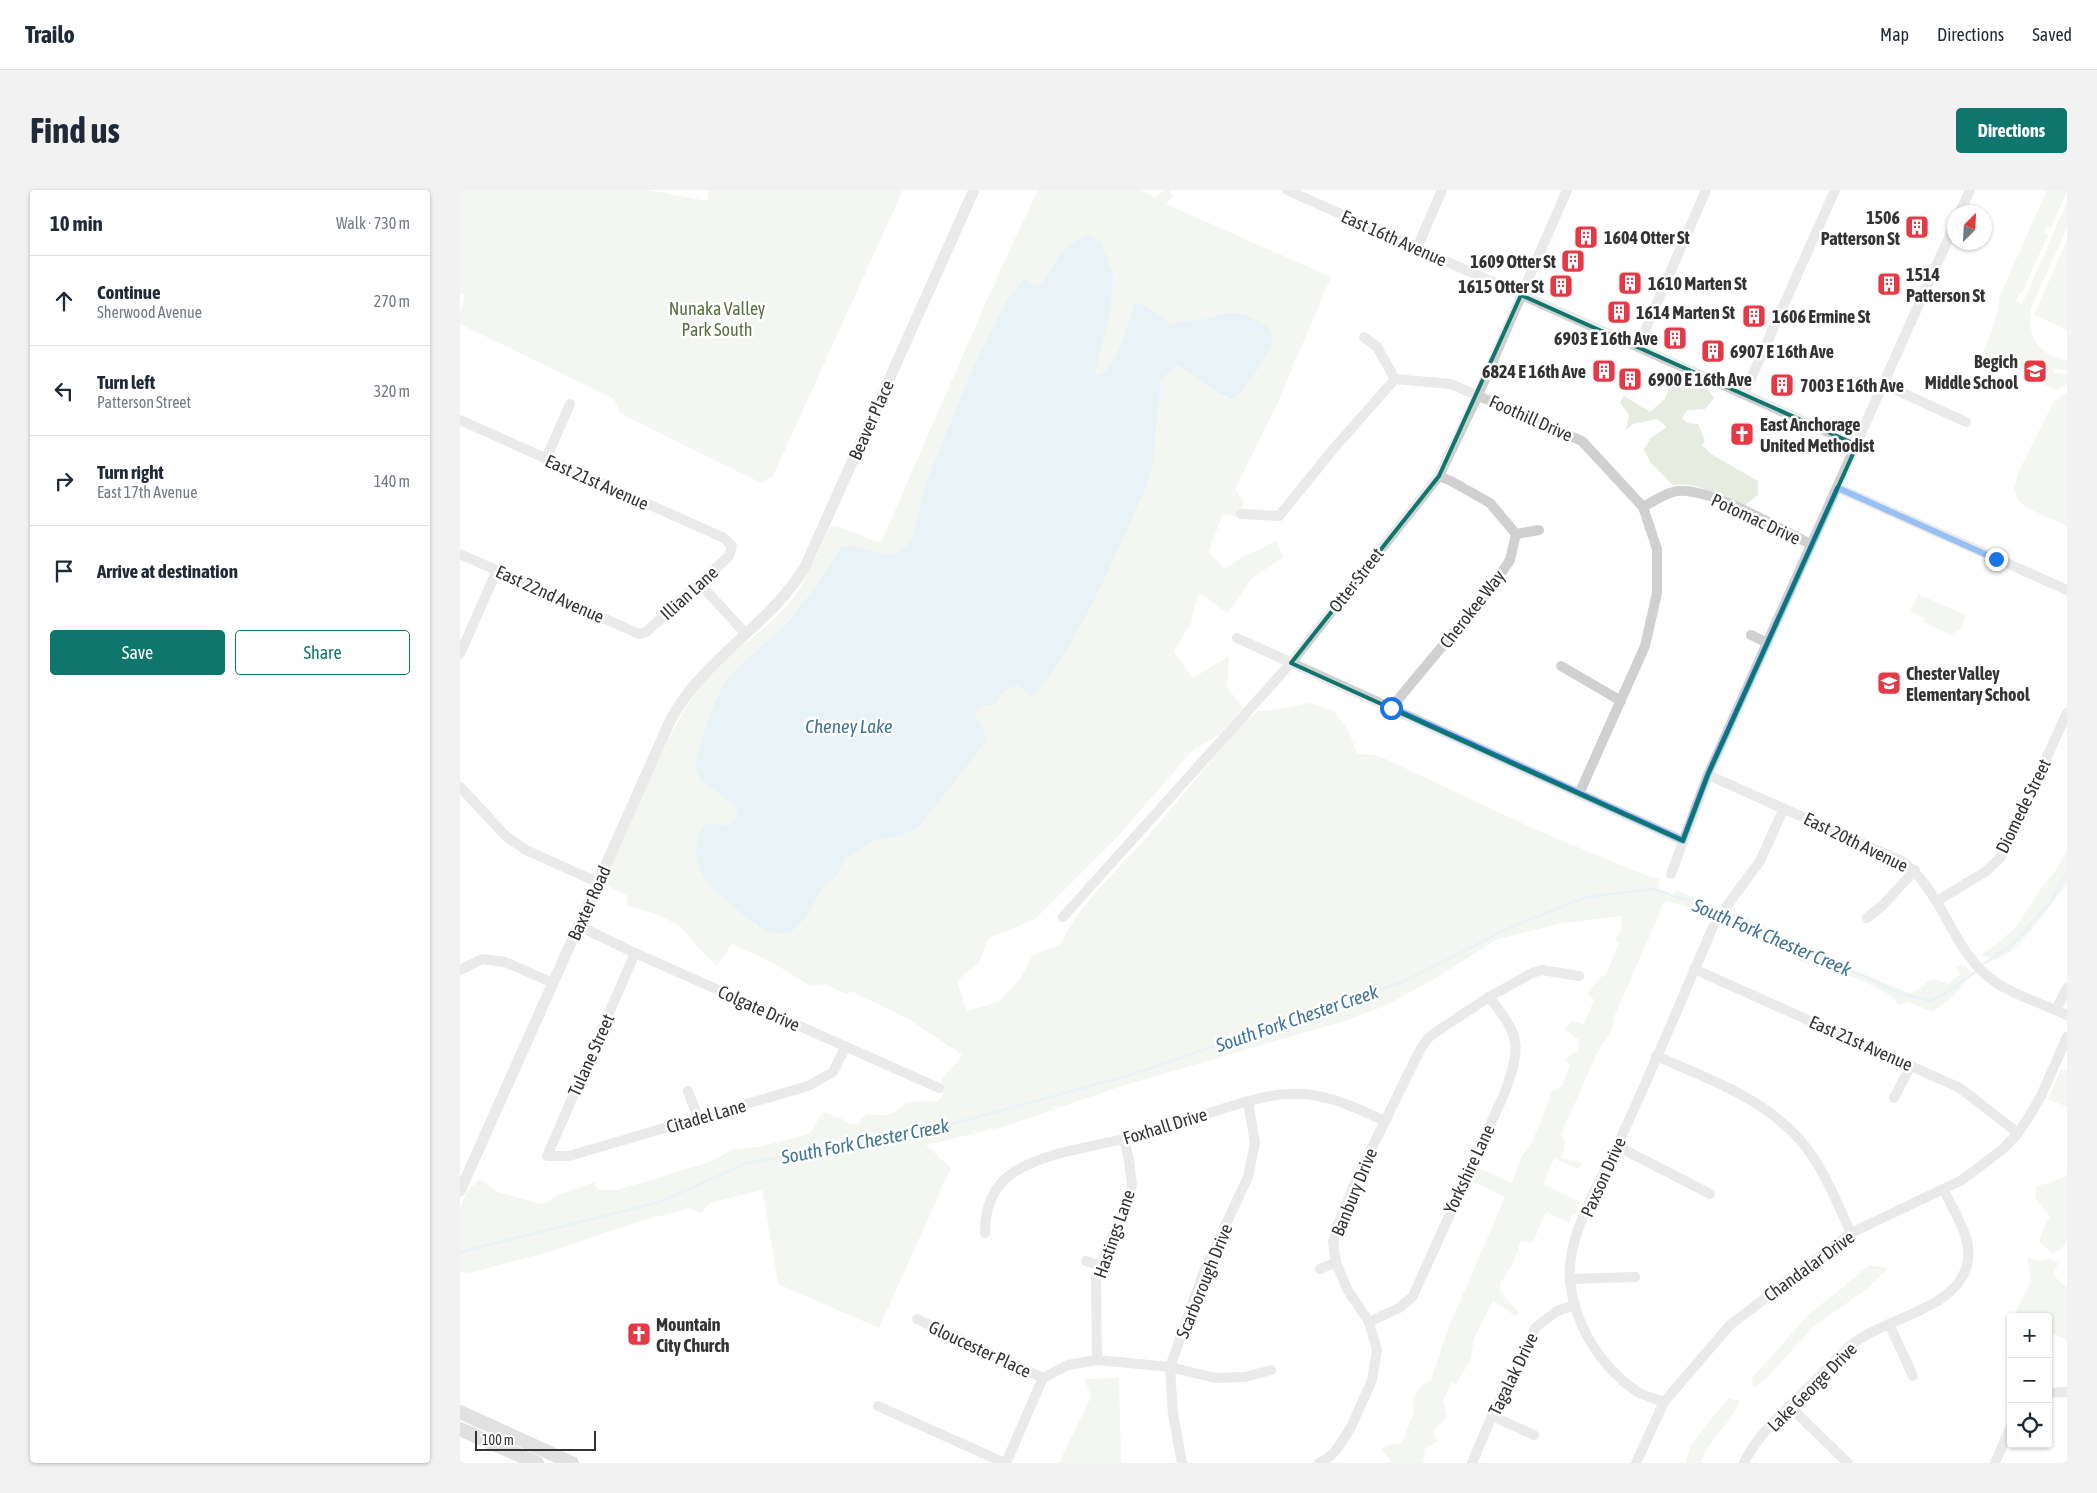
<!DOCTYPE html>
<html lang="en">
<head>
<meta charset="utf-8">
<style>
  body { margin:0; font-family:"Asap Condensed",sans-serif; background:#f2f2f3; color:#1f2937 }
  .controls { position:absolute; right:15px; bottom:15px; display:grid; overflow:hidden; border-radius:5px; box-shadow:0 1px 4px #0004 }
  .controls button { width:45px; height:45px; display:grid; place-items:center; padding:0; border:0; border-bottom:1px solid #e0e1e3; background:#fff; color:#1f2937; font:25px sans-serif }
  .compass { position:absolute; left:1487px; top:15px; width:45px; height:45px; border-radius:50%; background:#fff; box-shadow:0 1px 4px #0004; rotate:24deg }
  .scale { position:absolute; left:15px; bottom:12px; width:121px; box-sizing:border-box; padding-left:5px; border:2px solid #333; border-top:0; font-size:14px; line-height:18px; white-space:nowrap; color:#333; -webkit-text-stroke:4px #fff; paint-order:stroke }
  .stop { position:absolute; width:15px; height:15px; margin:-11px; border:4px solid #1a73e8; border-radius:50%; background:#fff }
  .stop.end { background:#1a73e8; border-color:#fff; box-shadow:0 1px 5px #0008 }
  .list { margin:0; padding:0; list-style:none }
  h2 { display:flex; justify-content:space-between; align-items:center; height:65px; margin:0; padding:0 20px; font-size:21px }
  h2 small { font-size:16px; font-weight:400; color:#747a83 }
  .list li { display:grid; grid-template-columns:32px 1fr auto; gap:15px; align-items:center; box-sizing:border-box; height:90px; padding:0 20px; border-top:1px solid #e0e1e3 }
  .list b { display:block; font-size:19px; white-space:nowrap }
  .list p { margin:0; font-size:16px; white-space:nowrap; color:#747a83 }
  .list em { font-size:16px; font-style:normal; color:#747a83 }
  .actions { display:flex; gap:10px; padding:15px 20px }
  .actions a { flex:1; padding:11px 0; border:1px solid #0f766e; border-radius:5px; text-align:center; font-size:18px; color:#0f766e }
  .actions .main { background:#0f766e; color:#fff }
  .icon { flex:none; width:28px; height:28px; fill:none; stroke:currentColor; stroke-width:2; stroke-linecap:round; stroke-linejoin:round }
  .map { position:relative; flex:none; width:1607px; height:1273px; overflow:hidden; border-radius:5px }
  header { display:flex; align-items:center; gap:30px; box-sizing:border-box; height:70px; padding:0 25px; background:#fff; border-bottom:1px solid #e0e1e3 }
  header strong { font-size:24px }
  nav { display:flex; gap:28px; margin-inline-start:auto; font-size:18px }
  .intro { display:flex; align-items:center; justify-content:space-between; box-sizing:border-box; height:120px; padding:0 30px }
  h1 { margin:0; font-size:35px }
  .button { padding:12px 22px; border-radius:5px; background:#0f766e; color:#fff; font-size:18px; font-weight:700 }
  main { display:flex; gap:30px; padding:0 30px }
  aside { flex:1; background:#fff; border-radius:5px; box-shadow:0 1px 4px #0004 }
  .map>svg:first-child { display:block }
</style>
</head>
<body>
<header>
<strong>Trailo</strong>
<nav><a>Map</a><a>Directions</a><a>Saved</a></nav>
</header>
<div class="intro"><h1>Find us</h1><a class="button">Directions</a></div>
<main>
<aside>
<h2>10 min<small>Walk · 730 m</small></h2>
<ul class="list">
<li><svg class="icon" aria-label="ahead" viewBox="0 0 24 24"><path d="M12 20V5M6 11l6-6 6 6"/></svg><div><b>Continue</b><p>Sherwood Avenue</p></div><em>270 m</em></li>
<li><svg class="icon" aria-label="left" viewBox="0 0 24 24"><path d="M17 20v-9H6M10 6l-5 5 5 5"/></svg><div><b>Turn left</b><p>Patterson Street</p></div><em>320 m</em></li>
<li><svg class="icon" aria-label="right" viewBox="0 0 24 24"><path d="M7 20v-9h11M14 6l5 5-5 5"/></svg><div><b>Turn right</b><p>East 17th Avenue</p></div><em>140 m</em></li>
<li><svg class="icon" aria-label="arrive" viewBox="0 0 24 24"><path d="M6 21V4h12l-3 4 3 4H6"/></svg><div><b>Arrive at destination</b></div></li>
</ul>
<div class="actions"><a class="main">Save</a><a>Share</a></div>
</aside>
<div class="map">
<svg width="1607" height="1273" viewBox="0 0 1607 1273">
  <rect width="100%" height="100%" fill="#fff"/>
  <g fill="#e6ecdf" fill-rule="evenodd">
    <polygon points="0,0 188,0 247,11 249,0 443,0 313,286 301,293 160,223 154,209 0,134 0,123 5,106 0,103"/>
    <path d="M578,0H680L695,7L705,0H709L713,7L706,14L871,87L818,212L775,300L784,312L779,327L763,324L749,360L752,366L765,379L781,368L816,351L823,367L791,389L771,419L767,423L742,404L737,407L731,433L714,461L733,488L769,466L767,497L783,518L760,544L731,562L661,643L575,729L529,748L519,772L497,791L507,821L538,812L560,789L573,765L599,755L616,727L635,703L696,637L782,533L799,521L813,520L849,513L874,520L889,542L897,563L919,566L1079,641L1185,685L1200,689L1199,702L1208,706L1206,710L1217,700L1255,718L1287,728L1338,754L1377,769L1392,779L1449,803C1469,798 1464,782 1488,794L1500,784L1496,777L1501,774L1505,776L1511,783C1503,798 1487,813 1472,822L1448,812L1438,815L1432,806L1407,793L1382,783L1360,778L1335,769L1326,757L1294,743L1291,744L1274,738L1244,721L1205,711L1154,827L1152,840L1137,863L1101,945L1105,951L1102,968L1123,973L1117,979L1094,968L1084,994L1120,1012L1115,1025H1112L1109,1033L1086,1022L1073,1052L1061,1051L1053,1073L1040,1094L1041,1103L1060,1123L1055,1126L1033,1110L1014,1148L1011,1169L996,1194L992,1192L983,1210L987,1228L973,1241L978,1252L965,1258L963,1273H929L930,1270L922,1260L926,1255L942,1253L954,1222L952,1209L961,1196L971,1190L988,1139L1045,1007L1012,991L1019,978L1052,993L1061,968L1073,950L1092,901L1102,896L1110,875L1105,869L1115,862L1118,863L1119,850L1104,839L1112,831L1124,834L1134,810L1127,803L1142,786H1145L1159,754L1155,749L1161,740L1162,726L1103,733L1035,750L976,788L925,816L884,831L662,896L546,936L466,955L491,978L419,1138L318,1094L302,1000L250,1013L241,1023L229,1018L171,1034L89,1062L6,1084L0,1081V1018L7,1001L20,989L38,1002L80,1014L89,1012L97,1005L135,992L138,1000H156L195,989L252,971L273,959L299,957L349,944L363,922L380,928L391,935L399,933L401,928L408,924C425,927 435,926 446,912L478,911L483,906L482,889L502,865L452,831L391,801L387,804L365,794L351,796L313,773L272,754L257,776L232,751C223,731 188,721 168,716L166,705L150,697L147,693C153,662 171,631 184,602C203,563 220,518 249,486C272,461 303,442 326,417C346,394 357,364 370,337L377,336L418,352L423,348L541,78ZM641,52L653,83L649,129L635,183L639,185C658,174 668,133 676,113L683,114L711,134H716L718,130L731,132L736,129L743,131L771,123L767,209L729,181L716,176L701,189L693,275L687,296L620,437L572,506L556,496C544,499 541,505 535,515L523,516L518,518L516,524L522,535L436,647L413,651L385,669L378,684L362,699L338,735L297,737L252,698L243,687L236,665L255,633L267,637L278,626L275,615L235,575L238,563L266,493L316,443L346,410L385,355H392L428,365L439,362L452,349L460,315L514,175L548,108L564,88L575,95H580L588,85L597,68Z"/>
    <path d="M1587,0H1607V1L1591,38L1587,36L1584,43L1588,45L1562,103L1560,102L1556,111L1562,114L1607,12V38L1571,118C1566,145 1579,167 1607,170V181L1593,179L1594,183L1607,184V194L1596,201L1548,173L1522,164C1531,145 1538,126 1540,105Z"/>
    <polygon points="1607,50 1607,140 1574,125"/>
    <path d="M1215,181L1245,195L1254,208L1245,219L1227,220L1222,228L1227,233L1238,234L1245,251L1242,255L1251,264L1298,291V305L1285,315C1261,308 1239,291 1213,295L1190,272L1184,259L1191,248L1207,237L1197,229L1173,234L1166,240L1169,225L1160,212L1164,206L1190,222L1205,209Z"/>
    <polygon points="1607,202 1607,336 1567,318 1559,311 1554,298 1558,283 1594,211"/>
    <polygon points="1458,404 1506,425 1502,437 1491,445 1463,432 1464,428 1450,422"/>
    <polygon points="1607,661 1607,694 1565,748 1550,762 1536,770 1521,765 1538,753 1556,737 1582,697 1596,680"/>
    <polygon points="1601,879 1607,881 1607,917 1588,909"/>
    <polygon points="1607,985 1607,1050 1604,1056 1593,1064 1579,1052 1583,1039 1590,1027 1575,1007 1576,996 1590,993"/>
    <polygon points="1567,1067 1580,1071 1589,1068 1598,1073 1593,1085 1607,1098 1607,1150 1588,1142 1588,1127 1556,1127 1557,1119 1571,1092"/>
    <polygon points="1410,1075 1428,1078 1407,1099 1354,1136 1303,1192 1293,1197 1292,1188 1349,1124"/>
    <polygon points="659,1188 661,1273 599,1273 631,1207 625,1189"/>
    <path d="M1268,1208L1280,1211C1271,1234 1248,1249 1241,1273H1225L1231,1255Z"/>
  </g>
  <path fill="#cfe2ee" d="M628,45L641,52L653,83L652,102L649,129L635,183L639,185C658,174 668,133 675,113L683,114L711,134L716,133L718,130L731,132L736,129C748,132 758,123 771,123C785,122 797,131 809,137C810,140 813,145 813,148C812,162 785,198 775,209C757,208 736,183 717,176L701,189L693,275L687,296C653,368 624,445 573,507L557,496C544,498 541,505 535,515L523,516L518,518L516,525L522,535L527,550L458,638L436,647L413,651L385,669L378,684L362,699L345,728L332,741L324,744L308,742L291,732L252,698L243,687L236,665L238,645L244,636L249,633H255L267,636L278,626L275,615L241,591L235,575C240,554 253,511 265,493C279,474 300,459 317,442C343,416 362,389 381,357L392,355L428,365L439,362L452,349L466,293L514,175L548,108L564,88L575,95H580C588,87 590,79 596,70C603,58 616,51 628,45Z"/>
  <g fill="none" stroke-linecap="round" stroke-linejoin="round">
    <g stroke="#cfe2ee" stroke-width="2.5">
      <polyline points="1521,776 1554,753 1589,714 1607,683"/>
      <polyline points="0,1062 200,1012 287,973 445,947 670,885 940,793 1051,737 1126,707 1194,699 1279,728 1439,803 1470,811 1483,805 1518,780"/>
    </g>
    <g stroke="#d0d0d0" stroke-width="10">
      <polyline points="827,0 1397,255"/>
      <polyline points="1500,22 1510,0"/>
      <polyline points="957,58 982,0"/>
      <polyline points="904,147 917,157 935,189"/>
      <polyline points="1178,157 1246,0"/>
      <polyline points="1425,195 1506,232"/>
      <polyline points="1284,204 1375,0"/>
      <polyline points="0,230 264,348 272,356 269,366 186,442 179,444 0,364"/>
      <polyline points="86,269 110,214"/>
      <polyline points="1378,298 1607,400"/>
      <path d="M1183,317C1192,312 1207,302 1218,301C1251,298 1321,339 1352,355"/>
      <polyline points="781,324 819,326 875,257 935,189 991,194 1122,251 1183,317 1197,359 1197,403 1185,456 1119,604"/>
      <polyline points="1056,344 1079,340"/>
      <polyline points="240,394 286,444"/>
      <polyline points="1291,445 1308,453"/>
      <polyline points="777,448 1223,651"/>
      <polyline points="0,464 37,380"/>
      <polyline points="1101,476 1161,511"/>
      <polyline points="931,518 1033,395 1050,370 1056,344 1030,313 991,291 979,286"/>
      <path d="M1248,585L1442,671C1481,700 1490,752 1525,784C1545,803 1582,813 1607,825"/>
      <polyline points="0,597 47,647 66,660 137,692"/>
      <polyline points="1211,684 1248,585 1494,36"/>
      <polyline points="1477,711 1525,682 1541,667 1607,523"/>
      <polyline points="1266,717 1300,671 1324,618"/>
      <polyline points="603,727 831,473 979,286 1018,205 1107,0"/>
      <polyline points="1407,728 1423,715 1455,680"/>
      <polyline points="119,736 175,763 479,898"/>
      <polyline points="175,763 87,966 109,966 348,896 373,882 386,856"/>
      <polyline points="1234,779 1500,898 1558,943"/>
      <polyline points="0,780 22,769 45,772 93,793"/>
      <polyline points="1596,820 1607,798"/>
      <path d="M1196,866C1247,888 1302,907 1340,950C1363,976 1376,1011 1391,1043"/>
      <polyline points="228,901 238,928"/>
      <polyline points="1434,908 1451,875"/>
      <polyline points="1157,956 1250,1004"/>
      <path d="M525,1043C525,1018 532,996 554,982C587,962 627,958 663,949C697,940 731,929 765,918C785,912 807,905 828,904C862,901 894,917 925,931"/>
      <polyline points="626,1071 641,1076"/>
      <polyline points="860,1079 876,1072"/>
      <polyline points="1110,1089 1175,1087"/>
      <polyline points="457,1129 583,1188"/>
      <path d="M909,1132L939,1118L953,1106L1045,902C1062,854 1060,846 1029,807"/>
      <polyline points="1429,1134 1453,1186"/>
      <polyline points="637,1170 636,1088 656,1037 667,1018 672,994 669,970 664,949"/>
      <polyline points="1588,1203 1607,1202"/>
      <path d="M1204,1212C1195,1208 1183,1206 1176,1201C1140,1176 1114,1134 1110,1090C1106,1047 1139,994 1157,956C1191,884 1221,810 1253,737"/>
      <polyline points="418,1216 545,1273"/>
      <polyline points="1330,1217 1388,1273"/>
      <polyline points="1032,1226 1074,1245"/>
      <polyline points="546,1273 583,1188 608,1175 637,1170 710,1177 755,1188 785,1187 811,1180"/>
      <polyline points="722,1273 713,1224 710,1177 744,1081 788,987 795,953 788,911"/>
      <polyline points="859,1273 867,1269 877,1259 891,1237 912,1190 917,1160 909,1132 887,1099 876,1072 873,1052 877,1037 897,988 960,860 968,848 979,840 1029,807 1072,783 1082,780 1119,786"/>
      <polyline points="1012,1273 1032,1226 1076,1137 1097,1121 1115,1115"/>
      <polyline points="1176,1273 1204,1212 1270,1135 1391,1043 1502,990 1543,959 1558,943 1570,925 1581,906 1607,847"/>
      <path d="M1284,1273C1296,1245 1334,1212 1356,1190C1369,1177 1381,1163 1395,1152C1427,1128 1496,1119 1507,1075C1514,1049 1494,1023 1484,1000"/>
      <polyline points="1535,1273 1551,1236"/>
    </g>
    <path stroke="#d0d0d0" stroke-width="11" d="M0,1001L211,529C246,466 308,437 345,377L514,0"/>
    <g stroke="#bdbdbd" stroke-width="14">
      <polyline points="0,1222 112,1273"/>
      <polyline points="0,1239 77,1273"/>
    </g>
  </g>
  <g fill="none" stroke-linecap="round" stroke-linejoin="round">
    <polyline stroke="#1a73e8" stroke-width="6" points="931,518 1223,651 1248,585 1378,298 1536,369"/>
  </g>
  <path d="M0 0H1607V1273H0ZM1061,105L1397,255L1248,585L1223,651L831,473L979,286Z" fill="#fff" fill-opacity=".55" fill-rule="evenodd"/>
  <path fill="none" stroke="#0f766e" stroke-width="4" stroke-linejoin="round" d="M1061,105L1397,255L1248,585L1223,651L831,473L979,286Z"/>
  <defs>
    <g id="building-square" transform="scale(1.25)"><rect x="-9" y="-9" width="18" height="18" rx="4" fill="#e63946" stroke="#fff"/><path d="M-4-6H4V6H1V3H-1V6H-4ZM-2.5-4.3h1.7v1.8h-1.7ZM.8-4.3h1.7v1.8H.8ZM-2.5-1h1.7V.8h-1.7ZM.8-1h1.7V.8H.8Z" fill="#fff"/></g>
    <g id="school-square" transform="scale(1.25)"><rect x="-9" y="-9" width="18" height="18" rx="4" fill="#e63946" stroke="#fff"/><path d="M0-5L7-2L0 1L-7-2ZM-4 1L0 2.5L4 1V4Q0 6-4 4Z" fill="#fff"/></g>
    <g id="church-square" transform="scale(1.25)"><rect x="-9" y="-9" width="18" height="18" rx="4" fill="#e63946" stroke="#fff"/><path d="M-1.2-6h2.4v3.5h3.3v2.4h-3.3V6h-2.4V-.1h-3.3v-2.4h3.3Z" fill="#fff"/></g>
  </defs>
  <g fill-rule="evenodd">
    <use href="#building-square" x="1457" y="37"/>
    <use href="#building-square" x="1126" y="47"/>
    <use href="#building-square" x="1113" y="71"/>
    <use href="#building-square" x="1170" y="93"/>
    <use href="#building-square" x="1429" y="94"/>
    <use href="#building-square" x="1101" y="96"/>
    <use href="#building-square" x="1159" y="122"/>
    <use href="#building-square" x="1294" y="126"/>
    <use href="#building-square" x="1215" y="148"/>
    <use href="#building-square" x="1253" y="161"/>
    <use href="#building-square" x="1144" y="181"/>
    <use href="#school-square" x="1575" y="181"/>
    <use href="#building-square" x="1170" y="189"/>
    <use href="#building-square" x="1322" y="195"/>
    <use href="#church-square" x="1282" y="244"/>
    <use href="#school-square" x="1429" y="493"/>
    <use href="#church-square" x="179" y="1144"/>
  </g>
  <g text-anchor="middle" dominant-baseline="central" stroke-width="5" stroke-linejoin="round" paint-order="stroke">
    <g font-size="18" font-weight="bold" fill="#333" stroke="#fff" text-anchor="start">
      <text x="1440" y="27" text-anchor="end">1506<tspan x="1440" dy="21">Patterson St</tspan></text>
      <text x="1144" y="47">1604 Otter St</text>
      <text x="1096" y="71" text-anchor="end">1609 Otter St</text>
      <text x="1446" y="84">1514<tspan x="1446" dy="21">Patterson St</tspan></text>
      <text x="1188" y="93">1610 Marten St</text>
      <text x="1084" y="96" text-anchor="end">1615 Otter St</text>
      <text x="1176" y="122">1614 Marten St</text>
      <text x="1312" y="126">1606 Ermine St</text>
      <text x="1198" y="148" text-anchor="end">6903 E 16th Ave</text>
      <text x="1270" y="161">6907 E 16th Ave</text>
      <text x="1558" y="171" text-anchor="end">Begich<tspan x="1558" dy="21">Middle School</tspan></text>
      <text x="1126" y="181" text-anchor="end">6824 E 16th Ave</text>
      <text x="1188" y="189">6900 E 16th Ave</text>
      <text x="1340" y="195">7003 E 16th Ave</text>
      <text x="1300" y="234">East Anchorage<tspan x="1300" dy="21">United Methodist</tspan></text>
      <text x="1446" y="483">Chester Valley<tspan x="1446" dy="21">Elementary School</tspan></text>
      <text x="196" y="1134">Mountain<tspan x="196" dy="21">City Church</tspan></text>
    </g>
    <g font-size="18" fill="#333" stroke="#fff">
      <text transform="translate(934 48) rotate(24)">East 16th Avenue</text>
      <text transform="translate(1071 228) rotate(24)">Foothill Drive</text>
      <text transform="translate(411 230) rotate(-66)">Beaver Place</text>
      <text transform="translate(137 292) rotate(24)">East 21st Avenue</text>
      <text transform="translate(1296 329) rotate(25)">Potomac Drive</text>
      <text transform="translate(896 390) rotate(-52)">Otter Street</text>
      <text transform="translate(229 403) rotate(-42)">Illian Lane</text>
      <text transform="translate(90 404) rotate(24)">East 22nd Avenue</text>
      <text transform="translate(1012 419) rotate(-52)">Cherokee Way</text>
      <text transform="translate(1563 616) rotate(-64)">Diomede Street</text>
      <text transform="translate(1396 652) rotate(26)">East 20th Avenue</text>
      <text transform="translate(129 713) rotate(-66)">Baxter Road</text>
      <text transform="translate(299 818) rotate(24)">Colgate Drive</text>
      <text transform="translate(1401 853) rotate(24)">East 21st Avenue</text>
      <text transform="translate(131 865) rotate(-66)">Tulane Street</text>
      <text transform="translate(246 926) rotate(-16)">Citadel Lane</text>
      <text transform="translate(705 936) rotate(-17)">Foxhall Drive</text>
      <text transform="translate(1009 979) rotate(-65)">Yorkshire Lane</text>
      <text transform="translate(1143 987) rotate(-66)">Paxson Drive</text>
      <text transform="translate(894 1002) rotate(-68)">Banbury Drive</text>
      <text transform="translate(654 1044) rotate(-71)">Hastings Lane</text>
      <text transform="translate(1349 1076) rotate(-36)">Chandalar Drive</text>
      <text transform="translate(744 1091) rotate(-68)">Scarborough Drive</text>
      <text transform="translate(520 1159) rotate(25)">Gloucester Place</text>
      <text transform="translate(1053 1184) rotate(-64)">Tagalak Drive</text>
      <text transform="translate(1352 1197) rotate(-45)">Lake George Drive</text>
    </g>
    <g font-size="18" fill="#56703f" stroke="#fff">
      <text x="257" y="118">Nunaka Valley<tspan x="257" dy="21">Park South</tspan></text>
    </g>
    <g font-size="19" font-style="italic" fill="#3f7597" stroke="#fff">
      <text x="389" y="536">Cheney Lake</text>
      <text transform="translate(1312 747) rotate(23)">South Fork Chester Creek</text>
      <text transform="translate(837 828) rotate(-19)">South Fork Chester Creek</text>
      <text transform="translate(405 951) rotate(-11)">South Fork Chester Creek</text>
    </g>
  </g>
</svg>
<div class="controls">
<button>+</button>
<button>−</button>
<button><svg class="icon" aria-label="locate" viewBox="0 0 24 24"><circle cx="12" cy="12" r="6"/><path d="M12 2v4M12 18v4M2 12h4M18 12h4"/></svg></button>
</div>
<svg class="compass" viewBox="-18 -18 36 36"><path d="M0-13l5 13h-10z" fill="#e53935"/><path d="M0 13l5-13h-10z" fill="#747a83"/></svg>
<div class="scale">100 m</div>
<div class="stop" style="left:931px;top:518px"></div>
<div class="stop end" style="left:1536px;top:369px"></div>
</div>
</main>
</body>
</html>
